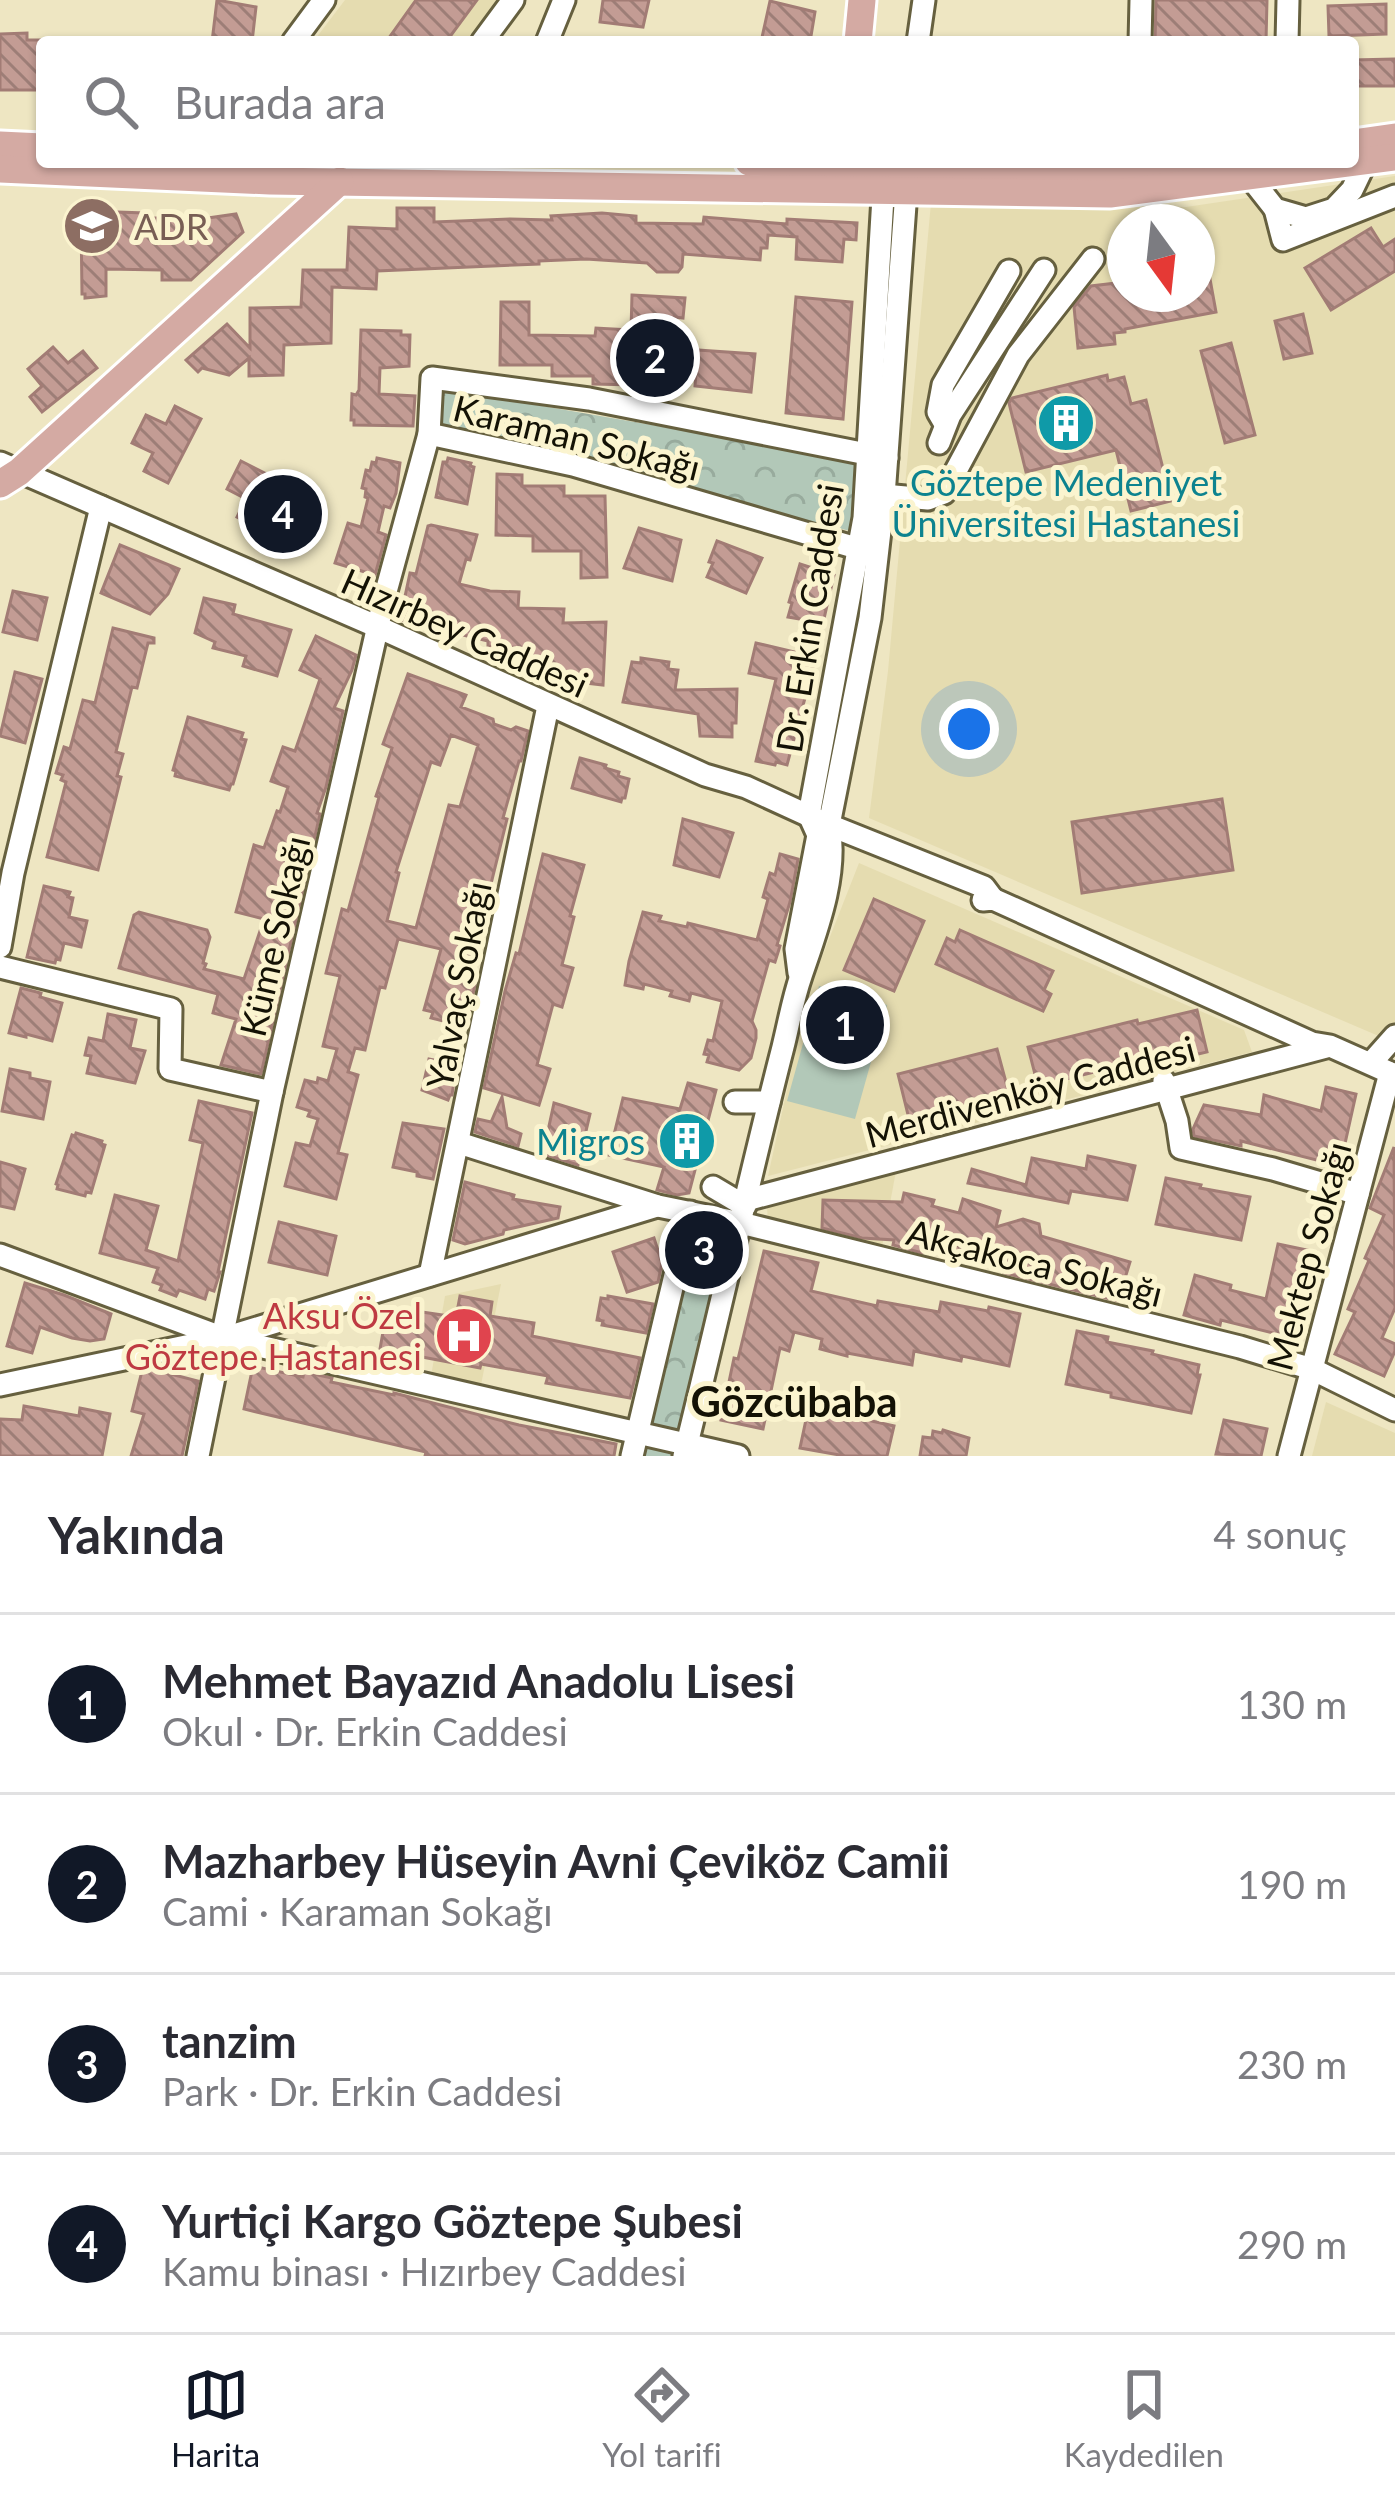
<!DOCTYPE html>
<html lang="tr">
<head>
<meta charset="utf-8">
<style>
  body { margin:0; font-family:Lato,sans-serif; background:#f7f7f7; color:#2b2b33 }
  .compass { position:absolute; left:1107px; top:204px; width:108px; height:108px; border-radius:50%; background:#fff; box-shadow:0 3px 9px #0004; rotate:165deg }
  .you { position:absolute; left:969px; top:729px; width:42px; height:42px; margin:-30px; border:9px solid #fff; border-radius:50%; background:#1a73e8; box-shadow:0 0 0 18px #1a73e833 }
  .badge { display:grid; place-items:center; width:78px; height:78px; border-radius:50%; background:#111827; color:#fff; font-size:39px; font-weight:700 }
  .pin { position:absolute; translate:-50% -50%; border:6px solid #fff; box-shadow:0 3px 12px #0006 }
  .list { margin:0; padding:0; list-style:none }
  h2 { display:flex; justify-content:space-between; align-items:center; height:156px; margin:0; padding:0 48px; font-size:51px }
  h2 small { font-size:39px; font-weight:400; color:#7c7c81 }
  .list li { display:grid; grid-template-columns:78px 1fr auto; gap:36px; align-items:center; box-sizing:border-box; height:180px; padding:0 48px; border-top:3px solid #e1e1e2 }
  .list b { display:block; font-size:45px; white-space:nowrap }
  .list p { margin:0; font-size:39px; white-space:nowrap; color:#7c7c81 }
  .list em { font-size:39px; font-style:normal; color:#7c7c81 }
  .icon { flex:none; width:66px; height:66px; fill:none; stroke:currentColor; stroke-width:2; stroke-linecap:round; stroke-linejoin:round }
  .map { position:relative; flex:none; width:1395px; height:1456px; overflow:hidden }
  .search { position:absolute; background:#fff; box-shadow:0 3px 9px #0004; left:36px; right:36px; top:36px; height:132px; display:flex; align-items:center; gap:30px; box-sizing:border-box; padding:0 42px; border-radius:12px; color:#7c7c81; font-size:45px }
  .sheet { height:876px; background:#fff }
  nav { display:flex; justify-content:space-around; align-items:center; box-sizing:border-box; height:168px; border-top:3px solid #e1e1e2; background:#fff; font-size:33px; color:#7c7c81 }
  nav a { display:grid; justify-items:center; gap:6px }
  nav .on { color:#111827 }
  .map>svg:first-child { display:block }
</style>
</head>
<body>
<div class="map">
<svg width="1395" height="1456" viewBox="0 0 1395 1456">
  <defs>
    <pattern id="forest-crowns" width="20" height="18" patternUnits="userSpaceOnUse" patternTransform="scale(3)"><rect width="20" height="18" fill="#b2c8b8"/><path d="M2 6a3 3 0 1 1 6 0M12 15a3 3 0 1 1 6 0" fill="none" stroke="#98ab9d"/></pattern>
    <pattern id="building-back-hatch" width="6" height="6" patternUnits="userSpaceOnUse" patternTransform="scale(3)"><rect width="6" height="6" fill="#c39c94"/><path d="M-1 5l2 2M0 0l6 6M5-1l2 2" fill="none" stroke="#9d7e77"/></pattern>
  </defs>
  <rect width="100%" height="100%" fill="#eee6c2"/>
  <g fill="#e5dcb0" fill-rule="evenodd">
    <polygon points="345,0 499,0 468,42 313,42"/>
    <path d="M1395,176V1043L869,818L888,671L931,203L1186,207ZM1125,222H1197V294H1125Z"/>
    <polygon points="859,863 1244,1030 1252,1052 768,1176 809,990"/>
    <polygon points="896,1171 881,1252 768,1224 767,1206"/>
    <polygon points="501,1284 481,1385 431,1376 445,1296"/>
    <polygon points="1326,1402 1395,1433 1395,1456 1312,1456"/>
  </g>
  <polygon fill="#b2c8b8" points="819,986 887,1005 855,1119 787,1101"/>
  <g fill="url(#forest-crowns)">
    <polygon points="439,388 858,461 850,531 441,428"/>
    <polygon points="698,1222 731,1226 677,1456 641,1456"/>
  </g>
  <g fill="url(#building-back-hatch)" stroke="#a27c75" stroke-width="3" fill-rule="evenodd">
    <polygon points="217,0 256,7 252,42 212,42"/>
    <polygon points="416,0 477,0 446,42 386,42"/>
    <polygon points="603,0 649,0 643,27 600,22"/>
    <polygon points="1156,0 1267,0 1266,42 1155,42"/>
    <polygon points="770,1 815,12 810,42 761,42"/>
    <polygon points="1386,4 1386,34 1329,36 1328,6"/>
    <polygon points="27,33 27,40 42,40 42,90 0,90 0,34"/>
    <polygon points="1395,59 1395,86 1353,86 1353,60"/>
    <polygon points="397,208 434,208 434,222 510,219 552,220 551,216 602,213 636,216 636,223 703,224 704,217 787,224 787,219 857,223 856,240 844,239 842,262 796,259 797,237 768,235 767,248 761,248 760,260 683,254 682,267 678,272 657,272 647,263 586,259 539,261 539,264 377,271 376,289 332,287 331,343 284,345 283,375 249,376 249,358 229,375 202,368 198,372 186,360 227,324 250,348 250,308 301,307 303,270 347,270 349,227 397,229"/>
    <polygon points="117,212 145,213 145,218 194,218 194,220 236,214 243,232 191,280 162,280 162,270 106,269 106,296 85,298 85,294 82,294 81,219 85,219 85,214"/>
    <polygon points="1371,228 1383,247 1395,239 1395,271 1331,310 1305,268"/>
    <polygon points="1197,246 1204,246 1216,312 1125,329 1125,332 1114,333 1115,344 1078,348 1074,307 1091,286 1125,282 1125,294 1197,294"/>
    <polygon points="632,295 685,298 683,318 674,317 668,399 637,393 637,385 593,384 593,376 552,376 552,365 500,365 501,302 529,302 529,335 595,336 596,328 631,330"/>
    <polygon points="796,297 852,302 843,419 786,413"/>
    <polygon points="1303,314 1312,353 1284,359 1275,321"/>
    <polygon points="361,330 401,331 401,335 410,335 409,366 380,368 379,394 415,396 413,426 354,425 354,420 351,420 352,394 356,395 359,390"/>
    <polygon points="1231,343 1255,435 1225,443 1201,351"/>
    <polygon points="53,347 68,363 83,351 97,368 42,412 30,397 42,386 28,369"/>
    <polygon points="698,350 755,354 751,392 695,386"/>
    <polygon points="1107,375 1108,381 1124,377 1131,404 1146,400 1171,501 1131,511 1116,450 1026,472 1009,403 1012,398"/>
    <polygon points="175,406 201,419 168,483 144,471 153,453 132,443 146,415 166,424"/>
    <polygon points="377,458 400,463 396,493 390,508 384,506 378,532 386,535 375,575 335,563 348,523 361,527 368,498 365,497 366,489 362,488 366,470 370,471 372,462 376,463"/>
    <polygon points="448,458 471,463 470,466 474,467 467,504 436,497 443,462 447,462"/>
    <polygon points="241,461 304,493 290,520 274,512 264,531 237,517 246,499 227,489"/>
    <polygon points="497,474 522,475 522,486 564,486 564,496 605,496 607,577 581,578 581,551 533,551 533,536 496,535"/>
    <polygon points="431,525 477,535 470,560 466,559 459,584 490,591 519,592 518,608 564,609 563,623 606,622 603,685 576,682 577,673 532,671 532,648 488,646 488,641 400,620 410,573 416,574 428,526"/>
    <polygon points="639,528 681,540 672,581 624,568"/>
    <polygon points="717,541 762,558 746,593 707,577 713,563 709,562"/>
    <polygon points="120,545 179,569 168,594 150,614 101,593"/>
    <polygon points="800,564 834,575 823,623 788,617 792,603 789,602"/>
    <polygon points="13,591 47,598 37,640 3,632"/>
    <polygon points="204,598 235,605 233,614 291,630 277,676 243,666 246,656 213,648 215,642 195,633"/>
    <polygon points="113,628 154,638 154,643 148,643 137,688 132,687 116,752 123,754 117,776 121,777 98,870 47,857 66,782 61,780 63,775 56,773 64,747 70,749 83,700 95,703"/>
    <polygon points="316,636 356,655 352,670 334,708 343,711 326,787 317,813 320,814 261,1074 221,1065 236,1019 213,1013 218,994 119,968 134,915 139,912 207,930 210,937 203,963 206,964 204,969 244,979 264,919 236,912 254,845 264,848 277,811 280,812 288,787 271,781 283,747 295,751 320,679 300,670"/>
    <polygon points="756,643 816,657 787,765 776,762 775,765 756,761 776,679 749,673"/>
    <polygon points="641,658 669,662 668,669 678,670 675,690 737,689 736,723 732,723 732,737 700,736 698,714 623,702 632,662 641,663"/>
    <polygon points="15,672 42,679 25,743 0,736"/>
    <path d="M408,674L466,695L461,707L493,719L494,724L511,730L516,727L528,731L521,761H519L503,818L507,819L468,977L471,978L470,984L475,985L467,1021L460,1019L459,1025L431,1018L433,1012L424,1010L441,949L398,939L385,988L380,987L365,1050L355,1048L348,1072L358,1075L338,1153L347,1155L336,1199L285,1186L296,1143L310,1146L318,1119L308,1116L310,1111L297,1107L305,1080L317,1083L318,1078L328,1081L337,1049L323,1046L340,976L326,973L342,909L348,911L379,797L376,796L392,748L383,744ZM451,735L478,745L460,807L449,805L416,928L387,921L399,873L396,872L431,762L440,765Z"/>
    <polygon points="188,717 243,733 241,739 246,740 233,784 231,784 229,790 175,776 176,771 173,770"/>
    <polygon points="580,758 606,765 605,768 619,772 618,776 629,779 625,798 622,798 621,802 572,788"/>
    <polygon points="1222,799 1233,870 1082,893 1072,822"/>
    <polygon points="683,819 733,833 719,877 674,865"/>
    <polygon points="543,854 584,865 570,916 574,917 562,965 573,968 562,1007 553,1004 537,1065 550,1069 539,1105 484,1088 505,991 516,953 519,954"/>
    <polygon points="780,854 798,859 790,902 777,945 780,946 775,962 769,960 752,1021 756,1030 756,1038 751,1058 739,1070 707,1062 709,1055 704,1054 708,1040 713,1041 722,1001 691,993 689,1001 670,996 672,991 644,984 643,989 625,985 629,961 643,912 661,916 659,921 687,927 688,923 757,940 768,899 763,897 770,873 775,875"/>
    <polygon points="44,886 70,892 68,897 73,898 69,917 87,921 81,947 64,943 60,960 56,959 55,963 27,957"/>
    <polygon points="874,899 924,921 894,991 844,970"/>
    <polygon points="960,930 1053,971 1044,990 1051,994 1043,1011 936,964 947,938 955,942"/>
    <polygon points="21,988 41,993 40,997 62,1003 52,1041 26,1034 26,1037 9,1033"/>
    <polygon points="1197,1010 1207,1052 1153,1065 1151,1058 1038,1086 1028,1047 1137,1020 1138,1024"/>
    <polygon points="108,1014 136,1020 130,1048 145,1051 135,1083 87,1073 91,1056 85,1055 89,1038 103,1041"/>
    <polygon points="997,1049 1011,1101 911,1127 898,1074"/>
    <polygon points="440,1057 457,1061 452,1095 450,1095 448,1100 422,1090 429,1059 439,1061"/>
    <polygon points="10,1069 30,1073 30,1078 50,1082 43,1119 2,1111"/>
    <polygon points="688,1083 716,1090 689,1193 677,1195 657,1190 664,1167 609,1155 623,1098 680,1109"/>
    <polygon points="1326,1087 1356,1094 1340,1166 1241,1141 1241,1146 1194,1136 1193,1129 1204,1105 1261,1115 1264,1095 1321,1111"/>
    <polygon points="502,1097 507,1128 521,1134 518,1146 475,1132 478,1119 491,1122"/>
    <polygon points="199,1101 252,1113 218,1272 220,1272 214,1291 208,1289 205,1299 179,1290 176,1296 160,1290 162,1285 153,1282 158,1268 100,1253 115,1195 158,1206 146,1250 178,1261 203,1143 190,1140"/>
    <polygon points="554,1103 590,1114 578,1165 543,1154"/>
    <polygon points="403,1123 444,1129 433,1179 417,1176 417,1172 393,1167"/>
    <polygon points="76,1133 102,1141 101,1144 105,1145 91,1193 86,1192 85,1196 57,1189 58,1185 56,1184 72,1135 75,1136"/>
    <polygon points="1394,1147 1395,1308 1382,1338 1395,1344 1395,1351 1384,1376 1335,1354 1355,1312 1348,1309 1369,1260 1365,1258 1384,1215 1370,1208"/>
    <polygon points="1088,1156 1135,1166 1127,1200 1071,1191 1068,1203 968,1183 972,1169 1026,1185 1032,1158 1086,1169"/>
    <polygon points="0,1162 25,1169 14,1209 0,1206"/>
    <polygon points="1166,1178 1201,1185 1200,1188 1250,1197 1241,1240 1156,1224"/>
    <polygon points="465,1182 514,1195 513,1199 560,1207 558,1218 504,1230 503,1234 465,1244 453,1240"/>
    <polygon points="904,1193 934,1200 932,1206 959,1213 963,1199 1000,1211 996,1227 1023,1219 1039,1224 1041,1236 1130,1262 1118,1301 1004,1273 1005,1268 923,1247 922,1253 893,1245 894,1240 862,1238 822,1228 823,1200 902,1202"/>
    <polygon points="279,1222 336,1236 327,1275 269,1262"/>
    <polygon points="654,1238 662,1263 658,1282 627,1292 613,1252"/>
    <polygon points="1278,1244 1316,1252 1309,1286 1303,1285 1289,1337 1221,1320 1220,1325 1184,1315 1195,1275 1231,1285 1230,1290 1266,1299"/>
    <polygon points="764,1251 818,1263 811,1291 877,1306 878,1301 939,1312 941,1302 988,1311 989,1307 1020,1314 1009,1366 962,1356 961,1361 914,1351 912,1365 847,1353 847,1356 820,1349 822,1339 794,1332 789,1351 780,1348 763,1429 721,1420 734,1358 738,1359"/>
    <polygon points="25,1283 64,1295 111,1314 104,1339 90,1341 72,1338 40,1327 32,1353 7,1346"/>
    <polygon points="460,1296 492,1302 490,1316 534,1323 532,1336 640,1358 630,1398 546,1383 548,1376 481,1364 480,1368 380,1349 386,1315 414,1319 415,1311 456,1317"/>
    <polygon points="608,1296 653,1304 646,1333 602,1325 603,1321 597,1320 601,1298 608,1299"/>
    <polygon points="1077,1331 1108,1337 1107,1342 1153,1351 1152,1354 1199,1365 1197,1375 1200,1375 1191,1413 1111,1397 1111,1393 1066,1384"/>
    <polygon points="253,1366 303,1377 304,1372 332,1378 331,1382 394,1395 394,1393 519,1425 616,1444 614,1456 425,1456 426,1452 244,1409"/>
    <polygon points="151,1369 198,1381 182,1456 131,1456 144,1414 132,1411 142,1371"/>
    <polygon points="811,1396 838,1402 836,1413 894,1426 887,1456 845,1456 800,1448"/>
    <polygon points="24,1406 79,1416 80,1408 110,1414 102,1456 0,1456 0,1419 22,1420"/>
    <polygon points="1224,1420 1267,1429 1261,1456 1216,1454"/>
    <polygon points="943,1430 969,1438 966,1456 920,1456 923,1437 932,1438 933,1431 942,1433"/>
  </g>
  <g fill="none" stroke-linecap="round" stroke-linejoin="round">
    <g stroke="#66603f" stroke-width="27">
      <g id="minor">
        <polyline points="293,42 324,0"/>
        <polyline points="482,42 513,0"/>
        <polyline points="547,42 564,0"/>
        <polyline points="918,42 924,0"/>
        <polyline points="1140,42 1141,0"/>
        <polyline points="1287,42 1288,0"/>
        <polyline points="1249,176 1275,209 1306,218 1334,209 1352,190 1366,161"/>
        <polyline points="1275,209 1283,240 1395,196"/>
        <polyline points="945,424 938,412 943,385 1009,271"/>
        <polyline points="429,434 573,465 860,549"/>
        <polyline points="939,443 950,415 1044,270"/>
        <polyline points="0,463 378,627 705,775 746,787 829,825 984,887 993,899"/>
        <polyline points="872,494 928,499 944,493 1018,355 1093,259"/>
        <polyline points="983,900 993,899 1312,1043 1330,1046 1395,1075"/>
        <polyline points="0,947 13,873 101,507"/>
        <polyline points="0,967 171,1009 170,1069 272,1092"/>
        <polyline points="799,973 796,949 818,835 809,815 864,518 884,180"/>
        <polyline points="1371,1063 1395,1036"/>
        <polyline points="1164,1081 1177,1121 1181,1148 1273,1169 1358,1194"/>
        <polyline points="735,1102 769,1102"/>
        <polyline points="459,1143 658,1206 741,1223 1240,1347 1312,1369 1395,1410"/>
        <polyline points="713,1187 745,1206"/>
        <polyline points="746,1200 1326,1047"/>
        <polyline points="0,1255 224,1338 738,1456"/>
        <polyline points="430,1275 548,706"/>
        <polyline points="0,1385 224,1338 657,1206"/>
        <polyline points="198,1456 272,1092 384,599 429,434 432,378 589,399 887,458"/>
        <polyline points="632,1456 690,1212"/>
        <path d="M684,1456C718,1320 748,1183 783,1047C789,1023 793,999 801,976C817,929 838,875 829,825L870,618L884,496L906,191"/>
        <polyline points="1289,1456 1390,1073"/>
      </g>
    </g>
    <g stroke="#fff" stroke-width="33">
      <g id="major">
        <polyline points="858,42 862,0"/>
        <polyline points="1353,143 1395,137"/>
        <polyline points="0,145 42,147"/>
        <polyline points="749,162 982,168 1177,169 1204,164"/>
        <polyline points="0,169 270,181 1110,194 1395,157"/>
        <polyline points="0,484 19,472 340,181"/>
      </g>
    </g>
    <use href="#minor" stroke="#fff" stroke-width="21"/>
    <use href="#major" stroke="#d4aaa3" stroke-width="27"/>
  </g>
  <defs>
    <g id="school-disc" transform="scale(3)"><circle r="9.5" fill="#8d6e63" stroke="#fbf4cf"/><path d="M0-5L7-2L0 1L-7-2ZM-4 1L0 2.5L4 1V4Q0 6-4 4Z" fill="#fff"/></g>
    <g id="building-disc" transform="scale(3)"><circle r="9.5" fill="#0f9aa8" stroke="#fbf4cf"/><path d="M-4-6H4V6H1V3H-1V6H-4ZM-2.5-4.3h1.7v1.8h-1.7ZM.8-4.3h1.7v1.8H.8ZM-2.5-1h1.7V.8h-1.7ZM.8-1h1.7V.8H.8Z" fill="#fff"/></g>
    <g id="hospital-disc" transform="scale(3)"><circle r="9.5" fill="#e0444e" stroke="#fbf4cf"/><path d="M-5-5h3v3.5h4V-5h3V5h-3V1.5h-4V5h-3Z" fill="#fff"/></g>
  </defs>
  <g fill-rule="evenodd">
    <use href="#school-disc" x="92" y="226"/>
    <use href="#building-disc" x="1066" y="423"/>
    <use href="#building-disc" x="687" y="1141"/>
    <use href="#hospital-disc" x="464" y="1336"/>
  </g>
  <g text-anchor="middle" dominant-baseline="central" stroke-width="10" stroke-linejoin="round" paint-order="stroke">
    <g font-size="36" fill="#785e54" stroke="#fbf4cf" text-anchor="start">
      <text x="134" y="226">ADR</text>
    </g>
    <g font-size="36" fill="#141205" stroke="#fbf4cf">
      <text transform="translate(577 437) rotate(14)">Karaman Sokağı</text>
      <text transform="translate(809 618) rotate(-81)">Dr. Erkin Caddesi</text>
      <text transform="translate(465 632) rotate(24)">Hızırbey Caddesi</text>
      <text transform="translate(274 936) rotate(-77)">Küme Sokağı</text>
      <text transform="translate(458 985) rotate(-79)">Yalvaç Sokağı</text>
      <text transform="translate(1030 1091) rotate(-15)">Merdivenköy Caddesi</text>
      <text transform="translate(1308 1256) rotate(-75)">Mektep Sokağı</text>
      <text transform="translate(1035 1262) rotate(14)">Akçakoca Sokağı</text>
    </g>
    <g font-size="36" fill="#0d838f" stroke="#fbf4cf">
      <text x="1066" y="482">Göztepe Medeniyet<tspan x="1066" dy="41">Üniversitesi Hastanesi</tspan></text>
      <text x="645" y="1141" text-anchor="end">Migros</text>
    </g>
    <g font-size="36" fill="#be3a42" stroke="#fbf4cf" text-anchor="end">
      <text x="422" y="1315">Aksu Özel<tspan x="422" dy="41">Göztepe Hastanesi</tspan></text>
    </g>
    <g font-size="42" font-weight="bold" fill="#141205" stroke="#fbf4cf">
      <text x="794" y="1401">Gözcübaba</text>
    </g>
  </g>
</svg>
<svg class="compass" viewBox="-18 -18 36 36"><path d="M0-13l5 13h-10z" fill="#e53935"/><path d="M0 13l5-13h-10z" fill="#7c7c81"/></svg>
<div class="you"></div>
<div class="pin badge" style="left:845px;top:1025px">1</div>
<div class="pin badge" style="left:655px;top:358px">2</div>
<div class="pin badge" style="left:704px;top:1250px">3</div>
<div class="pin badge" style="left:283px;top:514px">4</div>
<div class="search"><svg class="icon" aria-label="search" viewBox="0 0 24 24"><circle cx="10" cy="10" r="6"/><path d="M15 15l6 6"/></svg>Burada ara</div>
</div>
<section class="sheet">
<h2>Yakında<small>4 sonuç</small></h2>
<ul class="list">
<li><span class="badge">1</span><div><b>Mehmet Bayazıd Anadolu Lisesi</b><p>Okul · Dr. Erkin Caddesi</p></div><em>130 m</em></li>
<li><span class="badge">2</span><div><b>Mazharbey Hüseyin Avni Çeviköz Camii</b><p>Cami · Karaman Sokağı</p></div><em>190 m</em></li>
<li><span class="badge">3</span><div><b>tanzim</b><p>Park · Dr. Erkin Caddesi</p></div><em>230 m</em></li>
<li><span class="badge">4</span><div><b>Yurtiçi Kargo Göztepe Şubesi</b><p>Kamu binası · Hızırbey Caddesi</p></div><em>290 m</em></li>
</ul>
</section>
<nav>
<a class="on"><svg class="icon" aria-label="map" viewBox="0 0 24 24"><path d="M3 6l6-2 6 2 6-2v14l-6 2-6-2-6 2zM9 4v14M15 6v14"/></svg>Harita</a>
<a><svg class="icon" aria-label="directions" viewBox="0 0 24 24"><path d="M12 3l9 9-9 9-9-9zM9 14v-3h6M13 9l2 2-2 2"/></svg>Yol tarifi</a>
<a><svg class="icon" aria-label="saved" viewBox="0 0 24 24"><path d="M7 4h10v16l-5-4-5 4z"/></svg>Kaydedilen</a>
</nav>
</body>
</html>
